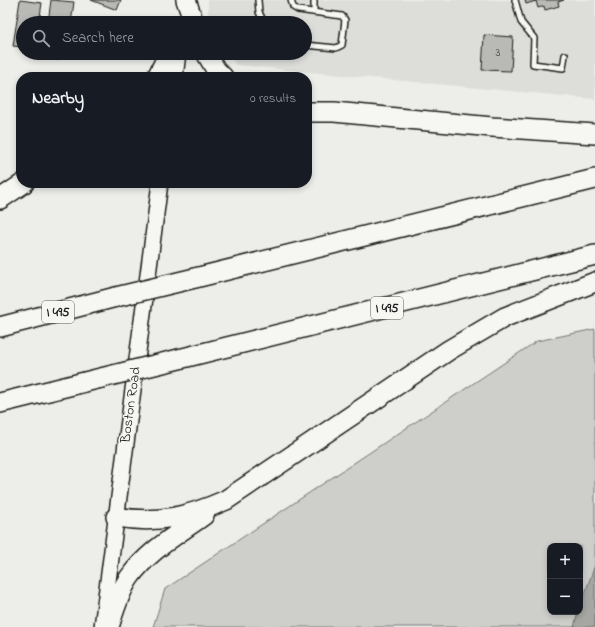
<!DOCTYPE html>
<html lang="en">
<head>
<meta charset="utf-8">
<style>
  body { margin:0; font-family:"Indie Flower",sans-serif; background:#20242c; color:#f1f3f6 }
  .controls { position:absolute; right:12px; bottom:12px; display:grid; overflow:hidden; border-radius:8px; box-shadow:0 2px 6px #0003 }
  .controls button { width:36px; height:36px; display:grid; place-items:center; padding:0; border:0; border-bottom:1px solid #363941; background:#171b24; color:#f1f3f6; font:20px sans-serif }
  .list { margin:0; padding:0; list-style:none }
  h2 { display:flex; justify-content:space-between; align-items:center; height:52px; margin:0; padding:0 16px; font-size:17px }
  h2 small { font-size:13px; font-weight:400; color:#9ea1a6 }
  .icon { flex:none; width:22px; height:22px; fill:none; stroke:currentColor; stroke-width:2; stroke-linecap:round; stroke-linejoin:round }
  .map { position:relative; flex:none; width:595px; height:627px; overflow:hidden }
  .search { position:absolute; background:#171b24; box-shadow:0 2px 6px #0003; left:16px; top:16px; width:296px; height:44px; display:flex; align-items:center; gap:10px; box-sizing:border-box; padding:0 14px; border-radius:22px; color:#9ea1a6; font-size:15px }
  .panel { position:absolute; background:#171b24; box-shadow:0 2px 6px #0003; left:16px; top:72px; width:296px; height:116px; border-radius:16px }
  .map>svg:first-child { display:block }
</style>
</head>
<body>
<div class="map">
<svg width="595" height="627" viewBox="0 0 595 627">
  <rect width="100%" height="100%" fill="#edede9"/>
  <filter id="ink" filterUnits="userSpaceOnUse"><feTurbulence type="fractalNoise" baseFrequency=".025" numOctaves="2"/><feDisplacementMap in="SourceGraphic" scale="8" xChannelSelector="R" yChannelSelector="G"/><feConvolveMatrix kernelMatrix="1 2 1 2 8 2 1 2 1" color-interpolation-filters="sRGB"/></filter>
  <g filter="url(#ink)">
    <polygon fill="#ddddda" points="208,0 595,0 595,99 236,65 228,53 305,53 305,23 208,23"/>
    <path fill="#cececb" stroke="#757574" fill-rule="evenodd" d="M595,329V627H153L165,589L537,341ZM550,546H580V612H550Z"/>
    <polygon fill="#a6a6a3" stroke="#6f6f6d" points="595,565 595,627 574,627 578,612 580,612 580,607"/>
    <g fill="#b9b9b6" stroke="#1c1c1c">
      <polygon points="20,0 42,3 39,23 23,23 23,47 13,46"/>
      <polygon points="51,0 74,2 71,23 48,23"/>
      <polygon points="91,0 121,0 117,10"/>
      <polygon points="525,0 564,0 558,2 559,6 545,10 544,6 538,8 536,1 526,4"/>
      <polygon points="484,35 513,37 511,71 482,70"/>
      <polygon points="51,53 66,53 59,53 58,60 50,59"/>
    </g>
    <g fill="none" stroke-linecap="round" stroke-linejoin="round">
      <g stroke="#1c1c1c" stroke-width="8">
        <g id="lane">
          <polyline points="258,0 259,12 264,23"/>
          <polyline points="291,0 293,7 298,10 342,16 345,20 342,45 336,48 305,45"/>
          <polyline points="515,0 521,22 534,38 533,64 563,68 565,55"/>
          <polyline points="314,12 314,0"/>
        </g>
      </g>
      <g stroke="#1c1c1c" stroke-width="18">
        <g id="secondary">
          <polyline points="175,77 178,53"/>
          <polyline points="102,627 160,183"/>
        </g>
      </g>
      <g stroke="#1c1c1c" stroke-width="22">
        <g id="highway">
          <polyline points="186,0 194,23"/>
          <polyline points="206,53 216,70 223,77"/>
          <polyline points="157,77 169,53"/>
          <polyline points="307,112 334,112 492,127 595,134"/>
          <polyline points="0,199 24,183"/>
          <polyline points="195,278 595,179"/>
          <polyline points="0,327 116,297"/>
          <polyline points="179,359 595,255"/>
          <polyline points="0,403 101,378"/>
          <path d="M116,517C157,524 188,517 226,500L449,350L505,317L595,282"/>
          <path d="M109,627C114,611 119,593 129,578C148,551 178,534 204,515"/>
        </g>
      </g>
      <use href="#lane" stroke="#f6f6f2" stroke-width="5"/>
      <use href="#secondary" stroke="#f6f6f2" stroke-width="15"/>
      <use href="#highway" stroke="#f6f6f2" stroke-width="19"/>
      <g stroke="#1c1c1c" stroke-width="22" stroke-linecap="butt">
        <g id="highway-bridge">
          <polyline points="116,297 195,278"/>
          <polyline points="101,378 179,359"/>
        </g>
      </g>
      <use href="#highway-bridge" stroke="#f6f6f2" stroke-width="19"/>
    </g>
  </g>
  <g text-anchor="middle" dominant-baseline="central" stroke-width="3" stroke-linejoin="round" paint-order="stroke">
    <g font-size="12" fill="#434342">
      <text x="498" y="53">3</text>
    </g>
    <g fill="#f6f6f2" stroke="#5d5d5c" stroke-width="1">
      <rect x="371" y="297" width="32" height="22" rx="3"/>
      <rect x="42" y="301" width="32" height="22" rx="3"/>
    </g>
    <g font-size="13" font-weight="bold" fill="#1c1c1c">
      <text x="387" y="308">I 495</text>
      <text x="58" y="312">I 495</text>
    </g>
    <g font-size="14" fill="#1c1c1c" stroke="#f6f6f2">
      <text transform="translate(131 405) rotate(-82)">Boston Road</text>
    </g>
  </g>
</svg>
<div class="controls">
<button>+</button>
<button>−</button>
</div>
<div class="search"><svg class="icon" aria-label="search" viewBox="0 0 24 24"><circle cx="10" cy="10" r="6"/><path d="M15 15l6 6"/></svg>Search here</div>
<section class="panel">
<h2>Nearby<small>0 results</small></h2>
<ul class="list">
</ul>
</section>
</div>
</body>
</html>
